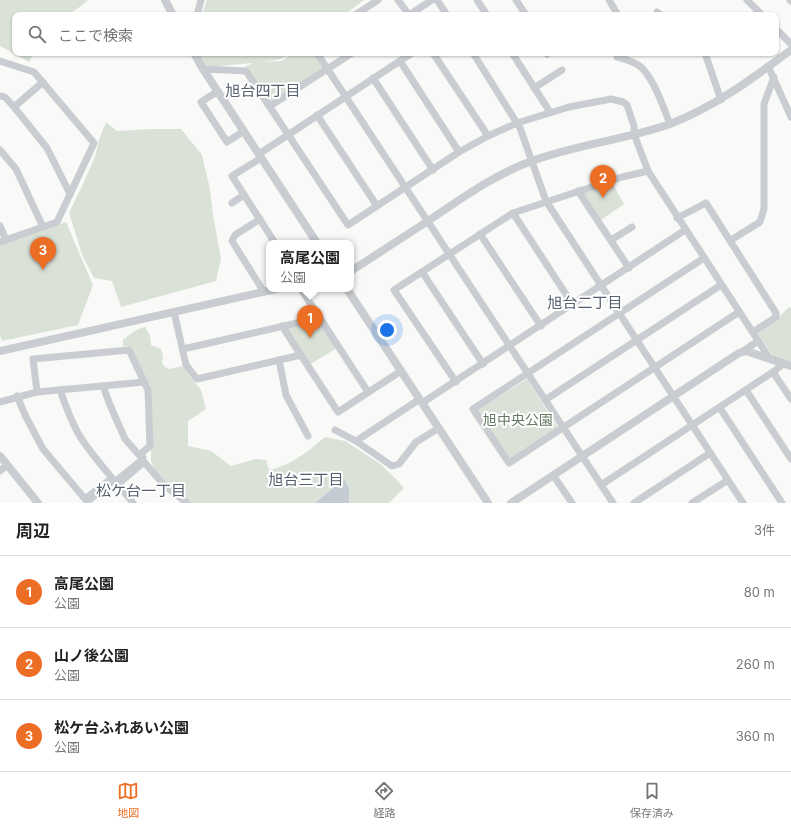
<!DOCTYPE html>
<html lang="ja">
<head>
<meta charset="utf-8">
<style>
  body { margin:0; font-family:Inter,"Noto Sans JP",sans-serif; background:#f6f6f6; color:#222 }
  .you { position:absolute; left:387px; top:330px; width:14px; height:14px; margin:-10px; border:3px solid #fff; border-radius:50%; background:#1a73e8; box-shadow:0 0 0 6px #1a73e833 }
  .badge { display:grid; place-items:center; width:26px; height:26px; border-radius:50%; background:#ec6d24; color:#fff; font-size:13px; font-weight:700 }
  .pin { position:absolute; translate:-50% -33px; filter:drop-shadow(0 1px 2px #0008) }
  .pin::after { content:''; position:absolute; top:21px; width:14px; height:12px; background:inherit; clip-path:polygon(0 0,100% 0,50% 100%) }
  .popup { position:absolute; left:266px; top:240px; width:88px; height:52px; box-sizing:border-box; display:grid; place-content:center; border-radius:8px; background:#fff; filter:drop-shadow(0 1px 3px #0005); font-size:13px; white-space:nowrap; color:#767676 }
  .popup b { font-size:15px; color:#222 }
  .popup::after { content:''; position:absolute; left:50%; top:100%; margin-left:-8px; border:8px solid transparent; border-top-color:#fff }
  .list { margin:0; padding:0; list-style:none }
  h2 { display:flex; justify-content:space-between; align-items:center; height:52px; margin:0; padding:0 16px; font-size:17px }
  h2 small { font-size:13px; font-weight:400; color:#767676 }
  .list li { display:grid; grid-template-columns:26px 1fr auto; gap:12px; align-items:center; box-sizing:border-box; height:72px; padding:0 16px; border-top:1px solid #e0e0e0 }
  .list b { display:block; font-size:15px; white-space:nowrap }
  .list p { margin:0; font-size:13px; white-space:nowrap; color:#767676 }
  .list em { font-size:13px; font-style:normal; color:#767676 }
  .icon { flex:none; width:22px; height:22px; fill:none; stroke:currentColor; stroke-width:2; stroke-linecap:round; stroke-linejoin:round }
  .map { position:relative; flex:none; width:791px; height:503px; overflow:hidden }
  .search { position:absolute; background:#fff; box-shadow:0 1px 3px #0004; left:12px; right:12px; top:12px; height:44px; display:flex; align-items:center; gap:10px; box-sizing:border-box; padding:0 14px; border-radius:8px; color:#767676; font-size:15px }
  .sheet { height:268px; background:#fff }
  nav { display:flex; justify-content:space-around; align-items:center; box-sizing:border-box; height:56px; border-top:1px solid #e0e0e0; background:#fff; font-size:11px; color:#767676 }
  nav a { display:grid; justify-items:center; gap:2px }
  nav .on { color:#ec6d24 }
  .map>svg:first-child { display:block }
</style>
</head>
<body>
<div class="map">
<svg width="791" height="503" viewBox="0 0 791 503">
  <rect width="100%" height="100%" fill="#f9f9f7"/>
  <g fill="#dae2d8">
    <polygon points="0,0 88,0 81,6 68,15 15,15 15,53 34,53 29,62 4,48 0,46"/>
    <polygon points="207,0 364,0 344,15 202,15"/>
    <polygon points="197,53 290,53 281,59 263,62 281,61 294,53 316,53 326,69 270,104 245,67 253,63 209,67 203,63"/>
    <polygon points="106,122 117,131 150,129 181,129 202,155 210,189 213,215 221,259 216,281 121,307 112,281 94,278 83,257 69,213 83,184 95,157 99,140"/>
    <polygon points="612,183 624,204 601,220 582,193"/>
    <polygon points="66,222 93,285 78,325 2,341 0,335 0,245"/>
    <polygon points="789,307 791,308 791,363 774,357 756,331 781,315"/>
    <polygon points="318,319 337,348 309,365 283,327"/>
    <path d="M145,327L150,335L151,345L161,349L163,357L162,362L165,367L170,369L182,366L201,390L206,409L188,421V446L211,451L231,466L256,459L266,460L269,470C292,465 307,452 325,437L345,441L379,463L397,480L404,488L389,503H349V488L344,479L315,503H191C176,493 156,479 151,461V388L129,347L123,346V340C130,334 136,329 145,327Z"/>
    <polygon points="527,379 558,428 509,459 477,410"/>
  </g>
  <polygon fill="#c4cbd2" points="344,479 349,488 349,503 315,503"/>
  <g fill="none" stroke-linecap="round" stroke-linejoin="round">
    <polyline stroke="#c9ccd0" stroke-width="5" points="87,503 144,457"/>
    <g stroke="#c9ccd0" stroke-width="7">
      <polyline points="398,0 409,15"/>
      <polyline points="437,0 447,15"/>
      <polyline points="477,0 487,15"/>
      <polyline points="516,0 526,15"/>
      <polyline points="609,0 618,15"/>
      <polyline points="747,0 762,15"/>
      <polyline points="790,0 791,1"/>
      <polyline points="657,12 661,15"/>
      <polyline points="197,15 201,0"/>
      <polyline points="355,15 378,0"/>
      <polyline points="409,15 432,0"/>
      <polyline points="776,29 791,44"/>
      <polyline points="317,53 613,503"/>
      <polyline points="433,53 488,136"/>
      <polyline points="473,53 520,128 546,201 743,503"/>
      <polyline points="512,53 550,112"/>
      <polyline points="546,53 547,54"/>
      <path d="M618,53L617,57C625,59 636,62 642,68C655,82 663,106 670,124"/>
      <polyline points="705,53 721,100"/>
      <polyline points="0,61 34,72 94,143 57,222 0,242"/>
      <polyline points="400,61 459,152"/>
      <polyline points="768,66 791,117"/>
      <polyline points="203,69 246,71 348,225 459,152 488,136 517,123 569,107 611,99 623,102 627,105 634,126 634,134 648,171 770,359"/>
      <polyline points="373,78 433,170"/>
      <polyline points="534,88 562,70"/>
      <polyline points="218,91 201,102 227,142 244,131"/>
      <polyline points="0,96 5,97 14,107 47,148 70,194"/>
      <polyline points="270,106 352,53"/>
      <polyline points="14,107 43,82"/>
      <polyline points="317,115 377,206"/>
      <polyline points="0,150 16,169 43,227"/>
      <polyline points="259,154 412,53"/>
      <polyline points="261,158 232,176 275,243"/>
      <polyline points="578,191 629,268"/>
      <polyline points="232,203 244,195"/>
      <polyline points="513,213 573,305"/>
      <polyline points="677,218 706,203 776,313 776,317 753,332"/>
      <polyline points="260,219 235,235 232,241 264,292"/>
      <polyline points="0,226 6,240"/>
      <polyline points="480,234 541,326"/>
      <polyline points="611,240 632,227"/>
      <polyline points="731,240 760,222 764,209 764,104 774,77"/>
      <polyline points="704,258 473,409 509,463 739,312"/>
      <polyline points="422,272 483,364"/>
      <polyline points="301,289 368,392"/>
      <polyline points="174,312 186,365 197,379 301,355"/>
      <polyline points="282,326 338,412 401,371"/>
      <polyline points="183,349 319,318"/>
      <polyline points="742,352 758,341"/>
      <polyline points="279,360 286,395 308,436"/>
      <polyline points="773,372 791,399"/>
      <polyline points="456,382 394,290 513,213 622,177 648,171"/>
      <polyline points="746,390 791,459"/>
      <polyline points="37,392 33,359 129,350 148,390 150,446 139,455 125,439 110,405 103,386"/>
      <path d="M17,396L26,417L43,449L85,499L112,478C100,463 87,449 78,433C70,419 65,404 60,390"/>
      <polyline points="545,400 721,285"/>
      <polyline points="0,402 37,392 145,382"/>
      <polyline points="422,403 685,230"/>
      <polyline points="720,408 782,503"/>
      <polyline points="335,430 356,441 392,466 399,464 416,442 439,428"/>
      <polyline points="356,441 420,399"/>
      <polyline points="0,471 7,465"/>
      <polyline points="553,475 572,503"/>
      <polyline points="601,485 773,372 783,364"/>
      <polyline points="133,503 118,484 144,462 164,485 187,503"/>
      <polyline points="634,503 710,453"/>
      <polyline points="692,503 728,480"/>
    </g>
    <g stroke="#c9ccd0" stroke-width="8">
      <polyline points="165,0 173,15"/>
      <polyline points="194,53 203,69 317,243"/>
      <path d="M351,271C377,254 402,238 428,221C461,199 495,174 532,161C577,144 625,140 670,124C715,107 753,78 791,50"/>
      <polyline points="347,289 488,503"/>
      <polyline points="0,351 276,289"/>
      <polyline points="0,456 38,503"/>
      <polyline points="511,503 739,353 746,351 791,366"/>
    </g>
  </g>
  <g text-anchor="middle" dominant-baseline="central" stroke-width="4" stroke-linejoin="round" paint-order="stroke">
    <g font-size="14" fill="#647a62" stroke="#fff">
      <text x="518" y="419">旭中央公園</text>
    </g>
    <g font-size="15" fill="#55606e" stroke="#fff">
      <text x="263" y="90">旭台四丁目</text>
      <text x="585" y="302">旭台二丁目</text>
      <text x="306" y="479">旭台三丁目</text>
      <text x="141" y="490">松ケ台一丁目</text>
    </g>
  </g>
</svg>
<div class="you"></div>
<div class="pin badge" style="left:310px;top:338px">1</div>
<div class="popup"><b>高尾公園</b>公園</div>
<div class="pin badge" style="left:603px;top:198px">2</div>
<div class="pin badge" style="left:43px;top:270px">3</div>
<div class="search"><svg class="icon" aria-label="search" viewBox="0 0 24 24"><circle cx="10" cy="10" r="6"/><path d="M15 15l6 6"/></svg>ここで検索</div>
</div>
<section class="sheet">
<h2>周辺<small>3件</small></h2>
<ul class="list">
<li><span class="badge">1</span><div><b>高尾公園</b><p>公園</p></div><em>80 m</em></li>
<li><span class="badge">2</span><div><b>山ノ後公園</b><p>公園</p></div><em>260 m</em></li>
<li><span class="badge">3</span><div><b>松ケ台ふれあい公園</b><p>公園</p></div><em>360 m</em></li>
</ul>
</section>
<nav>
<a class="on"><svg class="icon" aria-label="map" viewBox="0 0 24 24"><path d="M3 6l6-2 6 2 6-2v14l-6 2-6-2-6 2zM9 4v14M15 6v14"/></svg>地図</a>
<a><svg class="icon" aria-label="directions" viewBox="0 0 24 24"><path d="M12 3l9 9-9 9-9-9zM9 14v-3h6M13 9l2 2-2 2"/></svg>経路</a>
<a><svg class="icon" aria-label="saved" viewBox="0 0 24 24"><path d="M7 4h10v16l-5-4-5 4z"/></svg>保存済み</a>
</nav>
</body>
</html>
